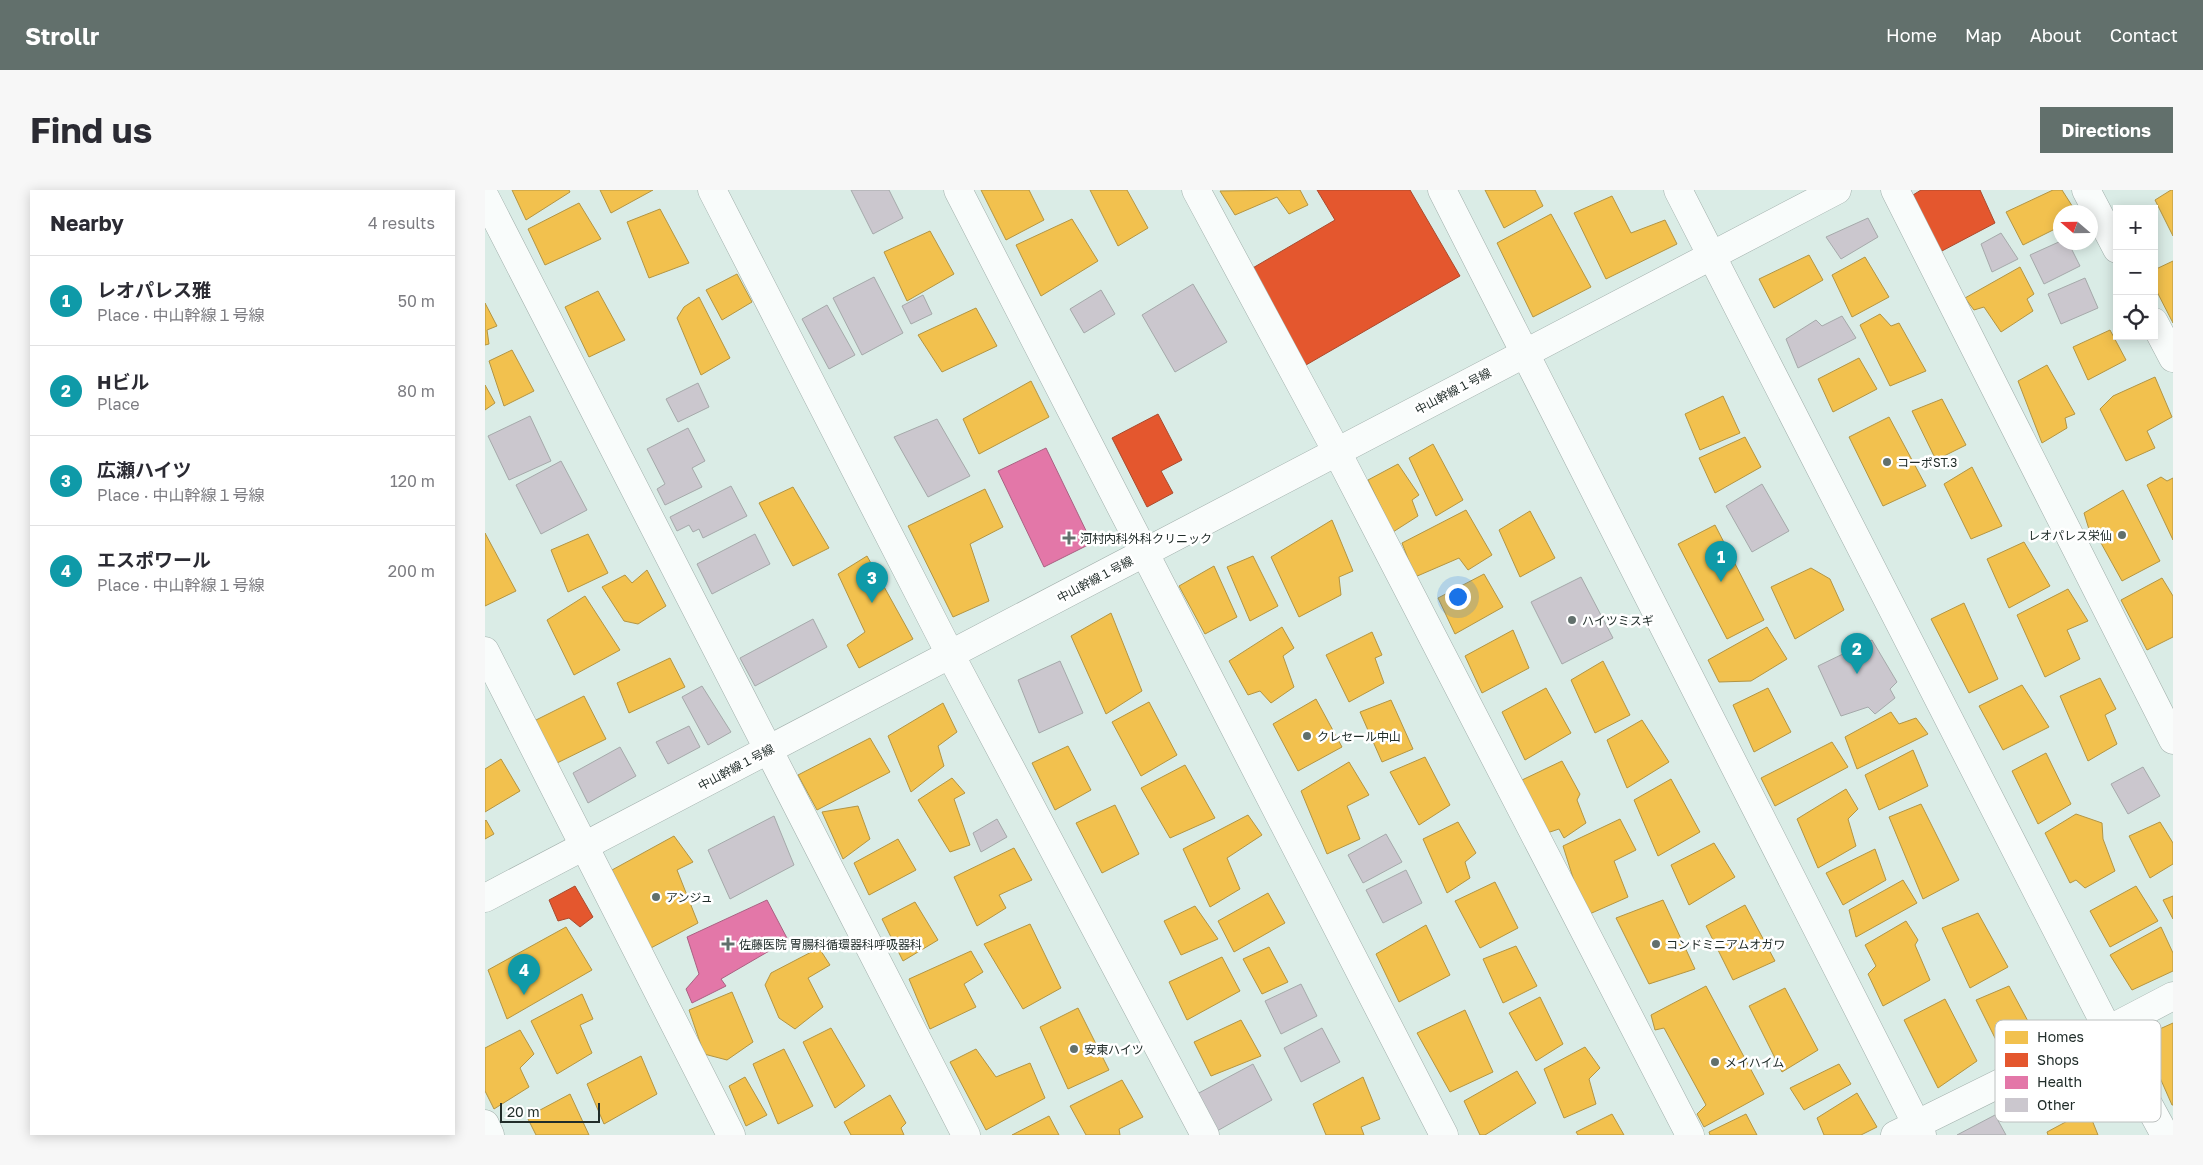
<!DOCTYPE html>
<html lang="en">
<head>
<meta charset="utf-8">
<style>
  body { margin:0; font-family:"Golos Text","Noto Sans JP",sans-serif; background:#f7f7f7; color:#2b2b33 }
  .controls { position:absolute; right:15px; top:15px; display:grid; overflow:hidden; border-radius:0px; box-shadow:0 2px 12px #0003 }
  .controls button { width:45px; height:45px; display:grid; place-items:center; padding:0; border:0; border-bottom:1px solid #e1e1e2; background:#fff; color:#2b2b33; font:25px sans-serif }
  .compass { position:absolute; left:1568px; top:15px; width:45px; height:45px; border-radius:50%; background:#fff; box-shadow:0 2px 12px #0003; rotate:290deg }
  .scale { position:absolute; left:15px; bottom:12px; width:100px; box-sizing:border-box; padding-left:5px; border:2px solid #212d2a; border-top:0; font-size:14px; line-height:18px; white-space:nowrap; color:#212d2a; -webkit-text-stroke:4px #fff; paint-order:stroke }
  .you { position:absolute; left:972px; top:406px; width:18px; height:18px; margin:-12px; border:4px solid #fff; border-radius:50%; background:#1a73e8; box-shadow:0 0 0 8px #1a73e833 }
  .badge { display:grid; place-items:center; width:32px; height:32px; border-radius:50%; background:#62706c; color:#fff; font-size:16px; font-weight:700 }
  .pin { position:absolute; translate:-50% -41px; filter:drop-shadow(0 1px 2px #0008) }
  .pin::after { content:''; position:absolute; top:26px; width:18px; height:15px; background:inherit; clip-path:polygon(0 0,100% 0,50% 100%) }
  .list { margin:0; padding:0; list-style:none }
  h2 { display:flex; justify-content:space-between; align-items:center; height:65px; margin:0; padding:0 20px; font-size:21px }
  h2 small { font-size:16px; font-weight:400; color:#7c7c81 }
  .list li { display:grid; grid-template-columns:32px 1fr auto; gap:15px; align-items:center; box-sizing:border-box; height:90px; padding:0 20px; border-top:1px solid #e1e1e2 }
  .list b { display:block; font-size:19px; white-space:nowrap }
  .list p { margin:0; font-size:16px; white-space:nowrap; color:#7c7c81 }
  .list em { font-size:16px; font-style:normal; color:#7c7c81 }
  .icon { flex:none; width:28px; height:28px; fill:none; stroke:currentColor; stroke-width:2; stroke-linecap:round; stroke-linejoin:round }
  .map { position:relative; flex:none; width:1688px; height:945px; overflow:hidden; border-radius:0px }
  header { display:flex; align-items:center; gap:30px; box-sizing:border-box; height:70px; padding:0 25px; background:#62706c; color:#fff }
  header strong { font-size:24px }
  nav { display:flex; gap:28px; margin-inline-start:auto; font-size:18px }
  .intro { display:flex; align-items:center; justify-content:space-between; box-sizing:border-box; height:120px; padding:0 30px }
  h1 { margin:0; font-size:35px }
  .button { padding:12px 22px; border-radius:0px; background:#62706c; color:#fff; font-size:18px; font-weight:700 }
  main { display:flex; gap:30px; padding:0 30px }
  aside { flex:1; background:#fff; border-radius:0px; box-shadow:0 2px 12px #0003 }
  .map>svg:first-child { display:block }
</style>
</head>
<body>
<header>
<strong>Strollr</strong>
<nav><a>Home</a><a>Map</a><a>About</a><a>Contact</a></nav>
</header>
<div class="intro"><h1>Find us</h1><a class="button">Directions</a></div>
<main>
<aside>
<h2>Nearby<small>4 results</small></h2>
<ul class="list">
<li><span class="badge" style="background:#0f9aa8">1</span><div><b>レオパレス雅</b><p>Place · 中山幹線１号線</p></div><em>50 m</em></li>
<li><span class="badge" style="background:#0f9aa8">2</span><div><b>Hビル</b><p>Place</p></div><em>80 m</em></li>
<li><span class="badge" style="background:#0f9aa8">3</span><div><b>広瀬ハイツ</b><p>Place · 中山幹線１号線</p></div><em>120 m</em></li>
<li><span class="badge" style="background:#0f9aa8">4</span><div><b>エスポワール</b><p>Place · 中山幹線１号線</p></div><em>200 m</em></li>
</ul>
</aside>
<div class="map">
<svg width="1688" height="945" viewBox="0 0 1688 945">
  <rect width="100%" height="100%" fill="#daece6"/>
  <g fill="#f2c14e" stroke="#b39543">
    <polygon points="27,0 84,0 85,2 41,30"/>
    <polygon points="115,0 168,0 126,23"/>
    <polygon points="496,0 544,0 559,30 521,50"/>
    <polygon points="605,0 642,0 663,38 633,56"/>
    <polygon points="815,0 823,15 804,24 792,7 750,25 735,1"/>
    <polygon points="1000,0 1050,0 1058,16 1019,38"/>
    <polygon points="1568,0 1577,0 1591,22 1576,22 1576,36 1538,55 1521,22"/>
    <polygon points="1686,0 1688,0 1688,46 1670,10"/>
    <polygon points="1127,6 1146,43 1180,30 1192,54 1121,89 1089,23"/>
    <polygon points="94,13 116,49 60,75 43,39"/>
    <polygon points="175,19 204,73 164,88 142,32"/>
    <polygon points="1066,24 1106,97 1048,127 1012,53"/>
    <polygon points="587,29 613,71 556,106 531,55"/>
    <polygon points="445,41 469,84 422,111 399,62"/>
    <polygon points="1324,65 1338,90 1289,118 1274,89"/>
    <polygon points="1380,67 1404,107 1367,127 1347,85"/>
    <polygon points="1688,71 1688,133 1669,96 1669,80"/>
    <polygon points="1535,77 1549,104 1542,109 1548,121 1516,142 1499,117 1489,120 1480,108"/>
    <polygon points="252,84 267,112 237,130 221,100"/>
    <polygon points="113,101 140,150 104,167 80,117"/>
    <polygon points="214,107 245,168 216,185 192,128 199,117"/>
    <polygon points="0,113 12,136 2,140 4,154 0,155"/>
    <polygon points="491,118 512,156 457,182 433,145"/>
    <polygon points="1395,124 1406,136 1414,133 1441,181 1405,196 1375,135"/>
    <polygon points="1625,140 1641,170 1603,190 1588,157"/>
    <polygon points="27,160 49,201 19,216 4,171"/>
    <polygon points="1374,168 1392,199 1348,222 1333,189"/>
    <polygon points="1562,175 1590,224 1580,228 1582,238 1557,253 1533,191"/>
    <polygon points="1670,187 1687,227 1662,241 1670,258 1641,271 1615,219 1628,206"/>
    <polygon points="546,191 564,227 494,264 478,229"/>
    <polygon points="0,195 10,213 0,220"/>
    <polygon points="1238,206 1255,243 1215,260 1200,224"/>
    <polygon points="1457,209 1481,255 1451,270 1427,221"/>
    <polygon points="1404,227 1441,296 1398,316 1364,247"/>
    <polygon points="1260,247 1276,277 1230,303 1214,268"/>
    <polygon points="948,254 978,310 951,326 924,268"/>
    <polygon points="913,274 934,305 927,310 933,326 908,342 883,290"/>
    <polygon points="1487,277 1517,336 1486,349 1459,294"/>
    <polygon points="1676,287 1682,291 1688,288 1688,350 1662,295"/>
    <polygon points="308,297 344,358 308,376 274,313"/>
    <polygon points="500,299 518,337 485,354 504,411 468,427 423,336"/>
    <polygon points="1638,300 1675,371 1637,391 1611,344 1606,346 1599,323"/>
    <polygon points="981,320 1007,365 983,380 974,368 930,387 917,353"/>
    <polygon points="1045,321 1070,368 1035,387 1014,340"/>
    <polygon points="847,330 868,381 854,387 856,405 814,427 786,367"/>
    <polygon points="1230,335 1279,430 1242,449 1193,354"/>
    <polygon points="0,343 31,401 0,416"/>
    <polygon points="103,344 123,383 83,402 66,360"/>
    <polygon points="1539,352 1565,396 1524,418 1502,369"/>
    <polygon points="382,366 428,449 374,478 362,455 380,442 353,384"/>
    <polygon points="768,366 793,416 765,431 742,377"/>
    <polygon points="729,376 752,427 720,444 694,396"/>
    <polygon points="1326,378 1345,389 1359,420 1310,449 1286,397"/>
    <polygon points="162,380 181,416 153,434 139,431 117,397 140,385 147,393"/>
    <polygon points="999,384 1018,417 970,444 953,408"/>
    <polygon points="1677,388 1688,406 1688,447 1662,460 1636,410"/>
    <polygon points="1583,399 1603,431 1582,440 1595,469 1560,487 1532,425"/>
    <polygon points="100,406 135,460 89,485 62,430"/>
    <polygon points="1479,413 1513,489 1484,503 1446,429"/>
    <polygon points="626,423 657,501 621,524 586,446"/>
    <polygon points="797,437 809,458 798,466 809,497 786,513 775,501 763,505 744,471"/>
    <polygon points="1282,437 1302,469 1266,491 1234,492 1223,470"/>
    <polygon points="1028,440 1044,478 997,503 980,466"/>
    <polygon points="887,442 897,465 890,468 899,493 864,512 841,465"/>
    <polygon points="185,468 200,497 144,523 132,493"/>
    <polygon points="1118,471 1145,525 1110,543 1086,490"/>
    <polygon points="1615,488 1631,519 1620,525 1632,554 1603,571 1575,506"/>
    <polygon points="1537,495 1564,537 1518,560 1494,516"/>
    <polygon points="1061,498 1086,543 1040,570 1017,522"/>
    <polygon points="1283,498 1306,542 1269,562 1248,515"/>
    <polygon points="99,506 121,549 72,573 49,531"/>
    <polygon points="831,509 857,557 813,581 788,534"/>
    <polygon points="906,510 928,559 897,572 875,522"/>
    <polygon points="664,512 692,565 656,586 627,532"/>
    <polygon points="458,513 472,542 453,556 459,576 426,602 403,546"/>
    <polygon points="1406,522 1414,534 1431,528 1443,544 1372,579 1360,547"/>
    <polygon points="1157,530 1184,572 1142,598 1122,550"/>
    <polygon points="385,548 405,582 332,620 313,585"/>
    <polygon points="1347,552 1363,577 1290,616 1276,588"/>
    <polygon points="583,556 606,600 570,620 547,573"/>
    <polygon points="1428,560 1443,596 1394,620 1380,585"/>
    <polygon points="1561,563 1586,614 1553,634 1527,581"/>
    <polygon points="940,567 965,615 934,635 905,582"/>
    <polygon points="16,569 35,601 0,622 0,579"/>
    <polygon points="1077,571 1095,604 1092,610 1101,633 1079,648 1074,639 1062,643 1037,590"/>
    <polygon points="864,572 884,605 862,616 875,649 842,664 816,601"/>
    <polygon points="700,575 730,628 685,648 656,598"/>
    <polygon points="467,588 480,603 469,609 485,655 465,662 433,610"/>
    <polygon points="1186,589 1215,642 1173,666 1149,610"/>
    <polygon points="1361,599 1373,619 1363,629 1371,656 1333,678 1312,629"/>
    <polygon points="1436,614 1474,690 1438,709 1404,627"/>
    <polygon points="630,615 654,664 617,683 591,633"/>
    <polygon points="373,616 385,649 358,669 337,622"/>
    <polygon points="1591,624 1617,633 1618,649 1630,681 1600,698 1591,690 1585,693 1560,643"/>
    <polygon points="763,625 777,645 742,668 755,699 725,717 698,659"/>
    <polygon points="1135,629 1151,660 1129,671 1143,707 1100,726 1078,656"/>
    <polygon points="1,630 9,644 0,649 0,631"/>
    <polygon points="973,632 991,663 980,672 985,688 962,703 938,649"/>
    <polygon points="1675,632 1688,653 1688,674 1665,688 1644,646"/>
    <polygon points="189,646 208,672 192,680 213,733 164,759 127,680"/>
    <polygon points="413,649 431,680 384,705 369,673"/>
    <polygon points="1229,653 1250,687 1204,715 1186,675"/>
    <polygon points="529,658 547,690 514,705 521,718 492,736 469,687"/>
    <polygon points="1390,659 1401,690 1358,715 1341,683"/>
    <polygon points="1418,690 1432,713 1371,747 1364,720"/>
    <polygon points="1010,692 1033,738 995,758 970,711"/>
    <polygon points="1651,696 1673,731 1625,757 1605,721"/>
    <polygon points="783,703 800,733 749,762 733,731"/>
    <polygon points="1688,706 1688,729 1678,710"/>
    <polygon points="1178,710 1210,779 1164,794 1131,728"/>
    <polygon points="430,712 453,750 418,771 397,729"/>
    <polygon points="1260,715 1290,771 1248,790 1221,736"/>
    <polygon points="710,716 733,749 696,765 679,731"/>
    <polygon points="1493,723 1523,777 1485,798 1457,738"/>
    <polygon points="1421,731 1433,750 1430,755 1445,790 1398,816 1383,784 1391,776 1380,755"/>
    <polygon points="545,734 576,798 538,819 499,754"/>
    <polygon points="941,735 965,785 914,812 891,764"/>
    <polygon points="81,737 107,780 22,829 3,780"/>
    <polygon points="1676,737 1688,763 1688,781 1647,800 1625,765"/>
    <polygon points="1031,756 1052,796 1018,813 998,769"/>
    <polygon points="784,757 803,792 777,804 758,769"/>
    <polygon points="334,758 345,775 323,788 338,817 310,839 294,828 280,795 286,783"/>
    <polygon points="486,761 498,782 479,794 491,817 445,839 424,789"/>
    <polygon points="737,767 755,801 702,830 684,792"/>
    <polygon points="1221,796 1279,904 1219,937 1212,924 1221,915 1179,838 1170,840 1166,825"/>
    <polygon points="1524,796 1551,846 1518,864 1491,810"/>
    <polygon points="1300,798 1333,860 1297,882 1264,816"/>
    <polygon points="247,802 268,852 242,870 219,864 204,820"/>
    <polygon points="97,804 108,829 95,835 107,863 72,884 46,831"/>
    <polygon points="1055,807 1078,854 1051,871 1024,823"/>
    <polygon points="1460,809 1492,871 1453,898 1419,830"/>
    <polygon points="593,818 624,880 583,899 555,837"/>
    <polygon points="980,820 1008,882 965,902 932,843"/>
    <polygon points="756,830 776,866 726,886 709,852"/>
    <polygon points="1688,833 1688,915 1687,915 1657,847"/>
    <polygon points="346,838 380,896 350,918 318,852"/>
    <polygon points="35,840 49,864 35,878 44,897 9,919 0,901 0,858"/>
    <polygon points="1100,857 1115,878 1104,889 1111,914 1079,928 1059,879"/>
    <polygon points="299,859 328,916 293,934 268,874"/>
    <polygon points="491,859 511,887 545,873 560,908 501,940 465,872"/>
    <polygon points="156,866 172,904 119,934 102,894"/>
    <polygon points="1354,874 1366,894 1319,920 1305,898"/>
    <polygon points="1032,881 1051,913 1000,945 995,945 979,911"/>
    <polygon points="260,887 282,925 261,936 244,896"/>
    <polygon points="878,887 895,929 876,937 879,945 841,945 828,914"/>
    <polygon points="637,890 658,927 634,939 635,945 601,945 585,916"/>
    <polygon points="1372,903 1392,937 1376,945 1339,945 1332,928"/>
    <polygon points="85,904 104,945 51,945 42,927"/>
    <polygon points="405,905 421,933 416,938 419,945 366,945 359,932"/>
    <polygon points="1603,920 1613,945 1563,945 1562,942"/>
    <polygon points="1127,924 1139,945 1093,945 1091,942"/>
    <polygon points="1261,924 1272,945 1225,945 1224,942"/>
    <polygon points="564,926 574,945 527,945"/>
  </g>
  <g fill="#e4572e" stroke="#aa4a2d">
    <polygon points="832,0 925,0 975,86 821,175 766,79 850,30"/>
    <polygon points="1436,0 1495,0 1510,33 1455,62 1428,5"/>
    <polygon points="673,224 697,270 676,281 688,303 662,317 627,248"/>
    <polygon points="90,696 108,727 95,737 84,728 73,731 64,710"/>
  </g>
  <g fill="#e377a8" stroke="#a96182">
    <polygon points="561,258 607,353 559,377 513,281"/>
    <polygon points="282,710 303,750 236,789 241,796 207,813 201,799 214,784 202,747"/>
  </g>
  <g fill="#cbc7ce" stroke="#a5a9aa">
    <polygon points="366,0 404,0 418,28 388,44"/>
    <polygon points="1383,28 1393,47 1356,69 1341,47"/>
    <polygon points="1516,43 1533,69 1507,82 1496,54"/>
    <polygon points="1576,51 1583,52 1595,76 1559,94 1545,65"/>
    <polygon points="389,87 418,143 377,165 348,108"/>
    <polygon points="1600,88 1613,118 1576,134 1563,104"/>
    <polygon points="708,94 742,152 690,182 657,125"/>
    <polygon points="616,100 630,124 599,143 585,119"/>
    <polygon points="438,105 447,124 426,134 417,116"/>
    <polygon points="342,115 370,165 344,179 317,129"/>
    <polygon points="1357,126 1371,148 1313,178 1301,149 1331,130 1337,136"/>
    <polygon points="213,193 224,217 193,232 181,209"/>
    <polygon points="45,226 66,271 24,290 3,246"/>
    <polygon points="452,229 485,286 443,307 409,247"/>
    <polygon points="203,238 220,271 207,278 217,297 180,315 172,299 180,294 162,259"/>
    <polygon points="76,271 102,320 56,344 31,295"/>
    <polygon points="1277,294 1304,341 1267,362 1241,316"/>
    <polygon points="246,296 262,326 218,348 214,339 208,342 204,335 192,341 185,327"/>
    <polygon points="270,344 285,374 227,404 212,374"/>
    <polygon points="1096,387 1128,448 1077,474 1046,412"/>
    <polygon points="328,429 342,457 270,496 255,468"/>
    <polygon points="1387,450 1412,492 1405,499 1410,508 1390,524 1383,517 1356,526 1333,476"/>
    <polygon points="575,471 598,523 554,543 533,490"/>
    <polygon points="217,496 246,542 223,555 197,507"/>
    <polygon points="204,536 215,557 183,574 171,552"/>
    <polygon points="135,557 151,586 103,613 88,583"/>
    <polygon points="1658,577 1675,606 1643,624 1626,594"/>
    <polygon points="289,626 309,675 245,709 223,660"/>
    <polygon points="512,629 522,647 496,662 488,643"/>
    <polygon points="901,644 917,672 878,693 863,665"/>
    <polygon points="921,680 937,713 898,733 881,700"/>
    <polygon points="816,794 832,826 796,844 780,811"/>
    <polygon points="837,838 855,872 816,892 799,858"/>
    <polygon points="768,874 787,910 732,941 712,904"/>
    <polygon points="1510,925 1521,945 1472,945"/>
  </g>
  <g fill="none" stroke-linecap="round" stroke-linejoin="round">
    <g stroke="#a1afab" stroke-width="29">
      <g id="street">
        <polyline points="227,0 465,464 720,945"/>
        <polyline points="473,0 959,945"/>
        <polyline points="711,0 852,262 1205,945"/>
        <polyline points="957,0 1437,945"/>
        <polyline points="1193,0 1623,840 1680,945"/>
        <polyline points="1410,0 1688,550"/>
        <polyline points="1601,0 1632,59"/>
        <polyline points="0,7 481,945"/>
        <polyline points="1669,132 1688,168"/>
        <polyline points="0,461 246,945"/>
        <polyline points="0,934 5,945"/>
        <polyline points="1410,945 1623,840 1688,806"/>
      </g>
    </g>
    <g stroke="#a1afab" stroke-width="29">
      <polyline id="secondary" points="0,708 1352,0"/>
    </g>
    <use href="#street" stroke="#f9fcfb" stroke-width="28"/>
    <use href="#secondary" stroke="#f9fcfb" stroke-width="28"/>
  </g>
  <g fill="#62706c" stroke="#fff" stroke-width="2">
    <circle cx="1402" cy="272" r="5"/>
    <circle cx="1637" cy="345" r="5"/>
    <path d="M581.5 340.5h5v5h5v5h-5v5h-5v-5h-5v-5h5z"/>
    <circle cx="1087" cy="430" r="5"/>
    <circle cx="822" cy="546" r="5"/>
    <circle cx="171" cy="707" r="5"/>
    <path d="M240.5 746.5h5v5h5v5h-5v5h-5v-5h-5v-5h5z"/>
    <circle cx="1171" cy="754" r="5"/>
    <circle cx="589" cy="859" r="5"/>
    <circle cx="1230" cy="872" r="5"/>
  </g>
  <g text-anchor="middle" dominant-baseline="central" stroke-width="5" stroke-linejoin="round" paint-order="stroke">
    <g font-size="12" fill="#212d2a" stroke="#fff">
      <text transform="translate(968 201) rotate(-28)">中山幹線１号線</text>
      <text transform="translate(610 389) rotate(-28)">中山幹線１号線</text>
      <text transform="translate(251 577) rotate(-28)">中山幹線１号線</text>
    </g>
    <g font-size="12" fill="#212d2a" stroke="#fff" text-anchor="start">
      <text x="1412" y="272">コーポST.3</text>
      <text x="1627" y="345" text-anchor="end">レオパレス栄仙</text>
      <text x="595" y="348">河村内科外科クリニック</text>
      <text x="1097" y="430">ハイツミスギ</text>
      <text x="832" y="546">クレセール中山</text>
      <text x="181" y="707">アンジュ</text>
      <text x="254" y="754">佐藤医院 胃腸科循環器科呼吸器科</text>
      <text x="1181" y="754">コンドミニアムオガワ</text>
      <text x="599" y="859">安東ハイツ</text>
      <text x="1240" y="872">メイハイム</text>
    </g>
  </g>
  <rect x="1510" y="830" width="166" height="102" rx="8" fill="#fff" stroke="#bcc0bf" stroke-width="1"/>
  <rect x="1520" y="841" width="23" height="13" fill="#f2c14e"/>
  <rect x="1520" y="863" width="23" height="14" fill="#e4572e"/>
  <rect x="1520" y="886" width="23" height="13" fill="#e377a8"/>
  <rect x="1520" y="908" width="23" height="14" fill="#cbc7ce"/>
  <g font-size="14" fill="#212d2a">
    <text x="1552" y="852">Homes</text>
    <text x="1552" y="875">Shops</text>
    <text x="1552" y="897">Health</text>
    <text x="1552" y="920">Other</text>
  </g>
</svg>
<div class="controls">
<button>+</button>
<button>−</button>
<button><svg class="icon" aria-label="locate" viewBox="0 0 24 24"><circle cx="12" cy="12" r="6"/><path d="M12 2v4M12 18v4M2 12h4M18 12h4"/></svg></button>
</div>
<svg class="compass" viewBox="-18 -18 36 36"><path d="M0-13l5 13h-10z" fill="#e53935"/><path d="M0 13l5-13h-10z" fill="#7c7c81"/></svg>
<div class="scale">20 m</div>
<div class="you"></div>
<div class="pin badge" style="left:1236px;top:392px;background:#0f9aa8">1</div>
<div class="pin badge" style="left:1372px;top:484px;background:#0f9aa8">2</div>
<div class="pin badge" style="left:387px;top:413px;background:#0f9aa8">3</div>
<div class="pin badge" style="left:39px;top:805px;background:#0f9aa8">4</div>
</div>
</main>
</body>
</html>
